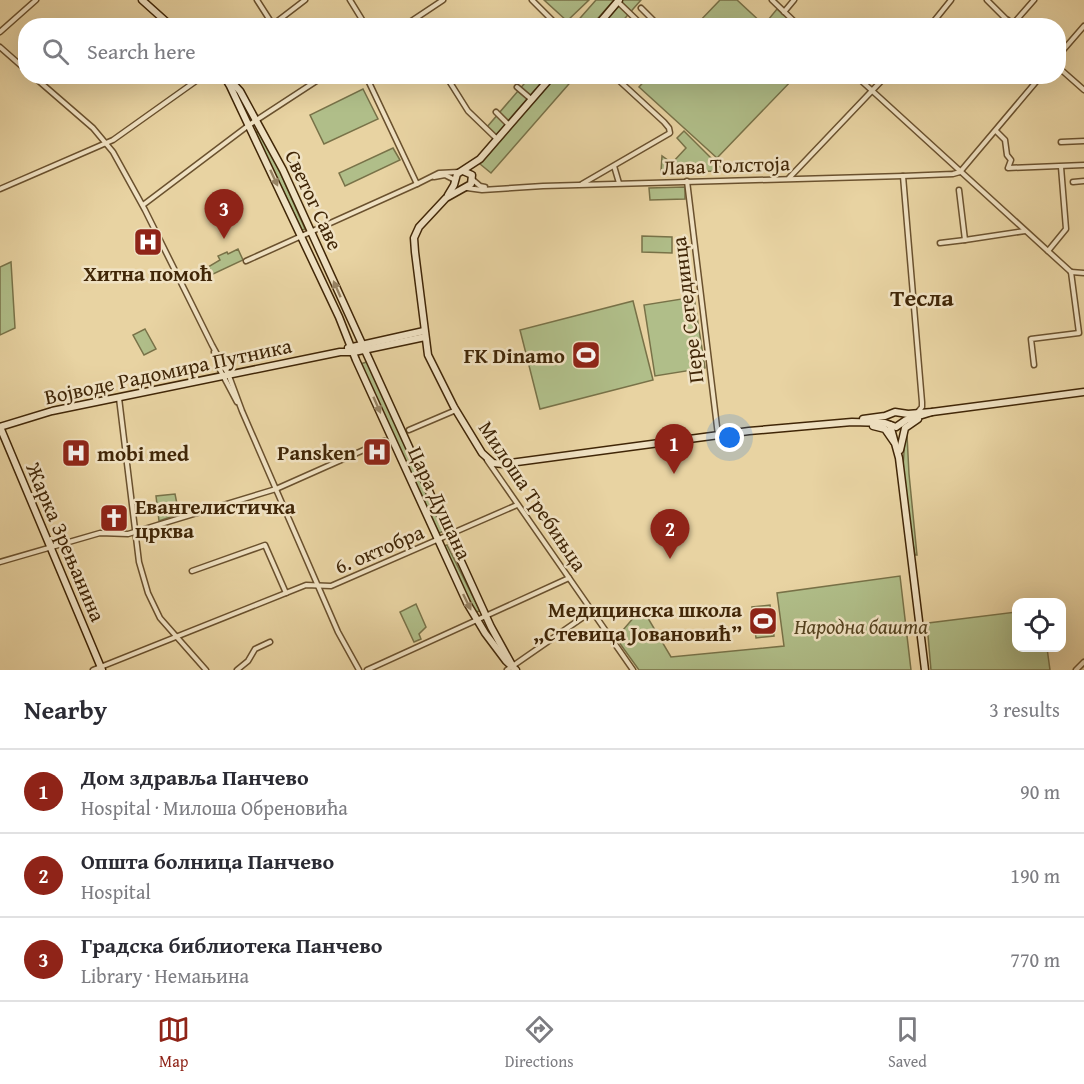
<!DOCTYPE html>
<html lang="en">
<head>
<meta charset="utf-8">
<style>
  body { margin:0; font-family:"Gentium Book Plus",serif; background:#f2f2f3; color:#2b2b33 }
  .controls { position:absolute; right:18px; bottom:18px; display:grid; overflow:hidden; border-radius:12px; box-shadow:0 6px 24px #0002 }
  .controls button { width:54px; height:54px; display:grid; place-items:center; padding:0; border:0; border-bottom:2px solid #e1e1e2; background:#fff; color:#2b2b33; font:30px sans-serif }
  .you { position:absolute; left:730px; top:438px; width:21px; height:21px; margin:-15px; border:4px solid #fff; border-radius:50%; background:#1a73e8; box-shadow:0 0 0 9px #1a73e833 }
  .badge { display:grid; place-items:center; width:39px; height:39px; border-radius:50%; background:#8f2418; color:#fff; font-size:20px; font-weight:700 }
  .pin { position:absolute; translate:-50% -50px; filter:drop-shadow(0 2px 3px #0008) }
  .pin::after { content:''; position:absolute; top:32px; width:21px; height:18px; background:inherit; clip-path:polygon(0 0,100% 0,50% 100%) }
  .list { margin:0; padding:0; list-style:none }
  h2 { display:flex; justify-content:space-between; align-items:center; height:78px; margin:0; padding:0 24px; font-size:26px }
  h2 small { font-size:20px; font-weight:400; color:#7c7c81 }
  .list li { display:grid; grid-template-columns:39px 1fr auto; gap:18px; align-items:center; box-sizing:border-box; height:84px; padding:0 24px; border-top:2px solid #e1e1e2 }
  .list b { display:block; font-size:22px; white-space:nowrap }
  .list p { margin:0; font-size:20px; white-space:nowrap; color:#7c7c81 }
  .list em { font-size:20px; font-style:normal; color:#7c7c81 }
  .icon { flex:none; width:33px; height:33px; fill:none; stroke:currentColor; stroke-width:2; stroke-linecap:round; stroke-linejoin:round }
  .map { position:relative; flex:none; width:1084px; height:670px; overflow:hidden }
  .search { position:absolute; background:#fff; box-shadow:0 6px 24px #0002; left:18px; right:18px; top:18px; height:66px; display:flex; align-items:center; gap:15px; box-sizing:border-box; padding:0 21px; border-radius:24px; color:#7c7c81; font-size:22px }
  .sheet { height:330px; background:#fff }
  nav { display:flex; justify-content:space-around; align-items:center; box-sizing:border-box; height:84px; border-top:2px solid #e1e1e2; background:#fff; font-size:16px; color:#7c7c81 }
  nav a { display:grid; justify-items:center; gap:3px }
  nav .on { color:#8f2418 }
  .map>svg:first-child { display:block }
</style>
</head>
<body>
<div class="map">
<svg width="1084" height="670" viewBox="0 0 1084 670">
  <rect width="100%" height="100%" fill="#e8d3a2"/>
  <filter id="stains"><feTurbulence type="fractalNoise" baseFrequency=".00333" numOctaves="4"/><feColorMatrix values="0 0 0 0 .2 0 0 0 0 .09 0 0 0 0 .02 0 0 0 .5 -.17"/></filter>
  <radialGradient id="worn" r=".72"><stop offset=".6" stop-color="#630" stop-opacity="0"/><stop offset="1" stop-color="#630" stop-opacity=".3"/></radialGradient>
  <g fill="#b0be89" stroke="#787248" stroke-width="1.5">
    <polygon points="544,0 589,0 567,21"/>
    <polygon points="596,0 614,0 592,25 574,25"/>
    <polygon points="621,0 641,0 619,25 599,26"/>
    <polygon points="720,0 737,0 764,25 777,9 795,25 696,25"/>
    <polygon points="649,76 795,76 795,77 717,158 639,87"/>
    <polygon points="530,77 549,77 497,136 487,127"/>
    <polygon points="555,77 575,77 491,173 480,164"/>
    <polygon points="363,89 378,119 324,144 310,115"/>
    <polygon points="254,131 259,133 271,152 305,229 302,230"/>
    <polygon points="684,131 724,171 661,172 662,156 672,163 686,148 677,138"/>
    <polygon points="393,148 400,160 345,186 339,173"/>
    <polygon points="685,187 685,199 650,200 649,188"/>
    <polygon points="642,236 672,237 672,253 642,252"/>
    <polygon points="238,249 243,260 211,275 208,267 220,260 218,256 227,252 228,254"/>
    <polygon points="11,262 15,328 0,335 0,267"/>
    <polygon points="694,297 705,368 655,376 644,305"/>
    <polygon points="633,301 653,380 540,409 520,330"/>
    <polygon points="145,329 156,349 144,355 133,335"/>
    <polygon points="367,362 444,531 439,533 424,504 360,364"/>
    <polygon points="905,435 907,435 909,474 917,555 915,555 909,524 903,468"/>
    <polygon points="175,494 179,514 159,521 156,496"/>
    <polygon points="447,545 480,611 476,612 460,583 444,546"/>
    <polygon points="900,576 911,670 639,670 616,638 642,608 671,657 784,646 777,593"/>
    <polygon points="416,604 426,627 419,634 421,639 414,642 400,612"/>
    <polygon points="770,605 774,636 756,638 752,607"/>
    <polygon points="1016,612 1016,648 1047,648 1050,670 931,670 927,624 928,623"/>
  </g>
  <g fill="none" stroke-linecap="round" stroke-linejoin="round">
    <g stroke="#6a512e" stroke-width="7">
      <g id="street">
        <polyline points="257,0 273,25"/>
        <polyline points="350,0 366,26"/>
        <polyline points="532,0 558,26"/>
        <polyline points="772,0 799,26"/>
        <polyline points="987,0 1013,26"/>
        <polyline points="618,2 643,26"/>
        <polyline points="641,8 659,26"/>
        <polyline points="784,12 794,0"/>
        <polyline points="1012,25 1034,0"/>
        <polyline points="271,26 305,0"/>
        <polyline points="404,26 443,0"/>
        <polyline points="930,26 951,0"/>
        <polyline points="1003,26 1008,20"/>
        <polyline points="0,32 36,0"/>
        <polyline points="0,47 26,70"/>
        <polyline points="1058,56 1084,26"/>
        <polyline points="1058,67 1084,90"/>
        <polyline points="33,76 93,128 113,152 145,210 212,345 229,376 242,411 338,632 359,670"/>
        <polyline points="366,76 417,184"/>
        <polyline points="446,76 468,111 497,139"/>
        <polyline points="856,76 1071,272"/>
        <polyline points="517,87 531,99"/>
        <polyline points="496,112 509,125"/>
        <polyline points="996,131 1005,140 1007,155 1011,160 1008,168 1084,165"/>
        <polyline points="1061,142 1084,141"/>
        <polyline points="614,166 619,183"/>
        <polyline points="960,172 1041,76"/>
        <polyline points="903,176 922,402 922,407 917,413"/>
        <polyline points="434,177 445,175 455,180"/>
        <polyline points="789,178 886,76"/>
        <polyline points="473,180 480,186 485,187"/>
        <polyline points="687,181 718,435"/>
        <polyline points="1073,182 1084,181"/>
        <polyline points="582,184 670,133 669,128 664,122 614,76"/>
        <polyline points="467,188 482,190 543,186 903,176 953,174 960,172"/>
        <polyline points="0,189 113,140 203,76"/>
        <polyline points="959,190 965,240 1025,231"/>
        <polyline points="143,205 249,125 324,76"/>
        <polyline points="940,243 965,240"/>
        <polyline points="1048,251 1066,229 1061,167"/>
        <polyline points="246,261 417,184 439,173 459,172"/>
        <polyline points="1071,272 1084,273"/>
        <polyline points="214,352 218,366 237,402"/>
        <polyline points="1034,365 1031,339 1079,333 1071,272"/>
        <polyline points="119,398 139,562 148,593 160,618 206,670"/>
        <polyline points="409,430 456,410"/>
        <polyline points="487,460 633,670"/>
        <polyline points="0,562 100,533 128,534 276,489 384,441"/>
        <polyline points="192,571 265,545 286,593"/>
        <polyline points="93,670 306,585 331,586 517,505"/>
        <polyline points="237,670 248,661 255,649 270,642"/>
        <polyline points="367,670 569,578"/>
        <polyline points="507,670 592,611"/>
        <polyline points="1076,670 1084,662"/>
      </g>
    </g>
    <g stroke="#402607" stroke-width="9">
      <g id="secondary">
        <polyline points="142,0 171,26"/>
        <polyline points="597,26 619,0"/>
        <polyline points="224,76 230,86 339,317 356,360 467,603 485,633 506,661 516,670"/>
        <polyline points="228,78 240,91 283,170 449,535 491,627 512,665"/>
        <polyline points="463,171 472,175 471,184 446,198 419,227 414,238 415,252 428,355 454,407 482,453 493,463 503,464 749,431 852,422 885,423 896,427 906,420 932,412"/>
        <polyline points="448,195 454,185 457,174 480,159 552,76"/>
        <polyline points="348,348 424,331"/>
        <polyline points="863,419 885,416 895,412 908,414 932,412 1084,392"/>
        <polyline points="890,425 899,458 925,670"/>
        <polyline points="873,426 885,429 894,442"/>
        <polyline points="0,427 52,411 340,352 354,352 425,337"/>
        <polyline points="0,427 102,670"/>
        <polyline points="900,450 905,428 918,419"/>
      </g>
    </g>
    <use href="#street" stroke="#f0e2c3" stroke-width="4"/>
    <use href="#secondary" stroke="#f0e2c3" stroke-width="6"/>
  </g>
  <defs><path id="oneway-solid" d="M-6-.8H1V-3.2L6.5 0L1 3.2V.8H-6Z" transform="scale(1.5)"/></defs>
  <g fill="#988465">
    <use href="#oneway-solid" transform="translate(274 178) rotate(65)"/>
    <use href="#oneway-solid" transform="translate(337 289) rotate(-114)"/>
    <use href="#oneway-solid" transform="translate(377 405) rotate(66)"/>
    <use href="#oneway-solid" transform="translate(467 602) rotate(64)"/>
  </g>
  <defs>
    <g id="hospital-square" transform="scale(1.5)"><rect x="-9" y="-9" width="18" height="18" rx="4" fill="#8f2418" stroke="#f0e2c3"/><path d="M-5-5h3v3.5h4V-5h3V5h-3V1.5h-4V5h-3Z" fill="#fff"/></g>
    <g id="stadium-square" transform="scale(1.5)"><rect x="-9" y="-9" width="18" height="18" rx="4" fill="#8f2418" stroke="#f0e2c3"/><path d="M0-5a6.5 5 0 1 0 0 10a6.5 5 0 1 0 0-10ZM-3.5-1.8h7v3.6h-7Z" fill="#fff"/></g>
    <g id="church-square" transform="scale(1.5)"><rect x="-9" y="-9" width="18" height="18" rx="4" fill="#8f2418" stroke="#f0e2c3"/><path d="M-1.2-6h2.4v3.5h3.3v2.4h-3.3V6h-2.4V-.1h-3.3v-2.4h3.3Z" fill="#fff"/></g>
  </defs>
  <g fill-rule="evenodd">
    <use href="#hospital-square" x="148" y="242"/>
    <use href="#stadium-square" x="586" y="355"/>
    <use href="#hospital-square" x="377" y="452"/>
    <use href="#hospital-square" x="76" y="453"/>
    <use href="#church-square" x="114" y="518"/>
    <use href="#stadium-square" x="763" y="621"/>
  </g>
  <g text-anchor="middle" dominant-baseline="central" stroke-width="5" stroke-linejoin="round" paint-order="stroke">
    <g font-size="21" fill="#402607" stroke="#f0e2c3">
      <text transform="translate(726 165) rotate(-2)">Лава Толстоја</text>
      <text transform="translate(314 200) rotate(65)">Светог Саве</text>
      <text transform="translate(687 310) rotate(-97)">Пере Сегединца</text>
      <text transform="translate(168 371) rotate(-12)">Војводе Радомира Путника</text>
      <text transform="translate(533 496) rotate(56)">Милоша Требињца</text>
      <text transform="translate(440 503) rotate(65)">Цара Душана</text>
      <text transform="translate(66 542) rotate(67)">Жарка Зрењанина</text>
      <text transform="translate(379 549) rotate(-23)">6. октобра</text>
    </g>
    <g font-size="21" font-weight="bold" fill="#402607" stroke="#f0e2c3" text-anchor="end">
      <text x="148" y="273" text-anchor="middle">Хитна помоћ</text>
      <text x="565" y="355">FK Dinamo</text>
      <text x="356" y="452">Pansken</text>
      <text x="97" y="453" text-anchor="start">mobi med</text>
      <text x="135" y="506" text-anchor="start">Евангелистичка<tspan x="135" dy="24">црква</tspan></text>
      <text x="742" y="609">Медицинска школа<tspan x="742" dy="24">„Стевица Јовановић”</tspan></text>
    </g>
    <g font-size="21" font-style="italic" fill="#564421" stroke="#f0e2c3">
      <text x="861" y="626">Народна башта</text>
    </g>
    <g font-size="24" font-weight="bold" fill="#402607" stroke="#f0e2c3">
      <text x="922" y="297">Тесла</text>
    </g>
  </g>
  <rect width="100%" height="100%" filter="url(#stains)"/>
  <rect width="100%" height="100%" fill="url(#worn)"/>
</svg>
<div class="controls">
<button><svg class="icon" aria-label="locate" viewBox="0 0 24 24"><circle cx="12" cy="12" r="6"/><path d="M12 2v4M12 18v4M2 12h4M18 12h4"/></svg></button>
</div>
<div class="you"></div>
<div class="pin badge" style="left:674px;top:474px">1</div>
<div class="pin badge" style="left:670px;top:559px">2</div>
<div class="pin badge" style="left:224px;top:239px">3</div>
<div class="search"><svg class="icon" aria-label="search" viewBox="0 0 24 24"><circle cx="10" cy="10" r="6"/><path d="M15 15l6 6"/></svg>Search here</div>
</div>
<section class="sheet">
<h2>Nearby<small>3 results</small></h2>
<ul class="list">
<li><span class="badge">1</span><div><b>Дом здравља Панчево</b><p>Hospital · Милоша Обреновића</p></div><em>90 m</em></li>
<li><span class="badge">2</span><div><b>Општа болница Панчево</b><p>Hospital</p></div><em>190 m</em></li>
<li><span class="badge">3</span><div><b>Градска библиотека Панчево</b><p>Library · Немањина</p></div><em>770 m</em></li>
</ul>
</section>
<nav>
<a class="on"><svg class="icon" aria-label="map" viewBox="0 0 24 24"><path d="M3 6l6-2 6 2 6-2v14l-6 2-6-2-6 2zM9 4v14M15 6v14"/></svg>Map</a>
<a><svg class="icon" aria-label="directions" viewBox="0 0 24 24"><path d="M12 3l9 9-9 9-9-9zM9 14v-3h6M13 9l2 2-2 2"/></svg>Directions</a>
<a><svg class="icon" aria-label="saved" viewBox="0 0 24 24"><path d="M7 4h10v16l-5-4-5 4z"/></svg>Saved</a>
</nav>
</body>
</html>
